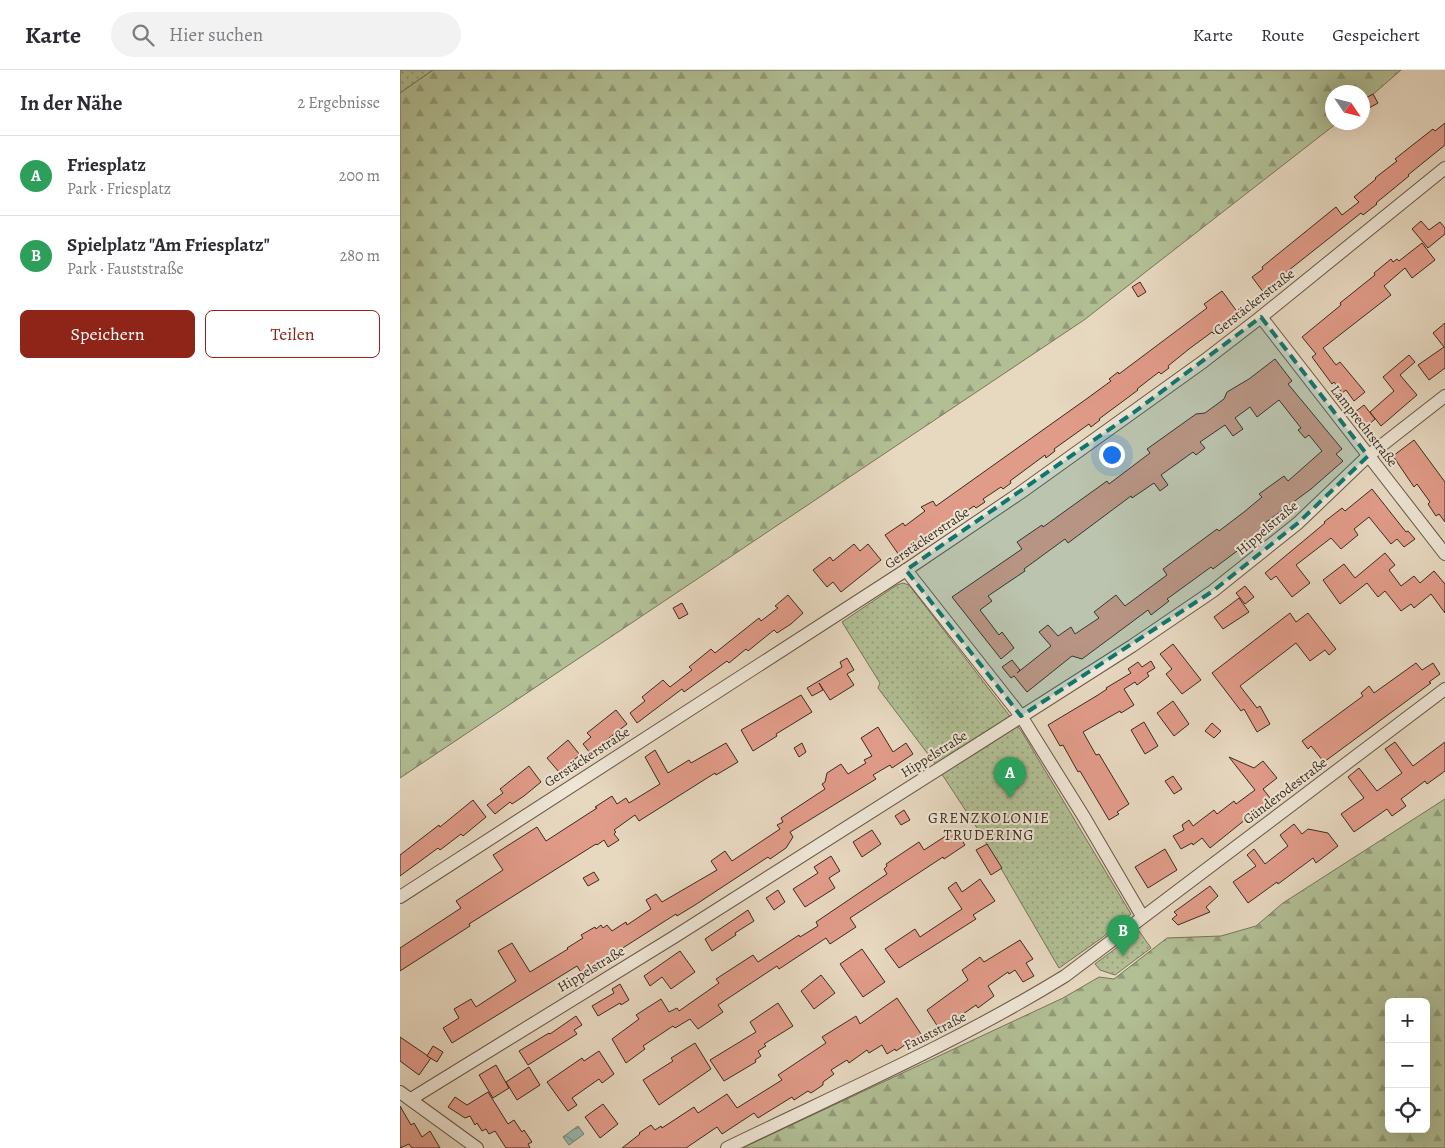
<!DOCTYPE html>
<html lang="de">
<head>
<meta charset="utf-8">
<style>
  body { margin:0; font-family:Alegreya,serif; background:#f2f2f3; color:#2b2b33 }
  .controls { position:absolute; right:15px; bottom:15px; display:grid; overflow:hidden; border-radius:8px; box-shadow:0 5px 20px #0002 }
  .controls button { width:45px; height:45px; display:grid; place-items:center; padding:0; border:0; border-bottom:1px solid #e1e1e2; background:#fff; color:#2b2b33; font:25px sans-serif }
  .compass { position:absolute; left:925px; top:15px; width:45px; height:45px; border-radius:50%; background:#fff; box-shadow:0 5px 20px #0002; rotate:125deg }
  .you { position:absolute; left:711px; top:384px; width:18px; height:18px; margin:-12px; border:4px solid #fff; border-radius:50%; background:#1a73e8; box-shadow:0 0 0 8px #1a73e833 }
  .badge { display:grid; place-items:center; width:32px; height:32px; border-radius:50%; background:#8f2418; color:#fff; font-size:16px; font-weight:700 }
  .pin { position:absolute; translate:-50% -41px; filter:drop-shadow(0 1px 2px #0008) }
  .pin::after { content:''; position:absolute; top:26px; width:18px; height:15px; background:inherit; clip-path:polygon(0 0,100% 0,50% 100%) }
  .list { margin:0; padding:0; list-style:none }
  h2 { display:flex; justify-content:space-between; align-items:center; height:65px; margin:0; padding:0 20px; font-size:21px }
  h2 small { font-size:16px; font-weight:400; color:#7c7c81 }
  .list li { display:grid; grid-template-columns:32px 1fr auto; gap:15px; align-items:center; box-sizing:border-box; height:80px; padding:0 20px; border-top:1px solid #e1e1e2 }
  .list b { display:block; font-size:19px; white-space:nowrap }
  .list p { margin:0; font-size:16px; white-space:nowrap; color:#7c7c81 }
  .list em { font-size:16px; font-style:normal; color:#7c7c81 }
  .actions { display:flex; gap:10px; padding:15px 20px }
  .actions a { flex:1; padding:11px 0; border:1px solid #8f2418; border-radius:8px; text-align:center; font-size:18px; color:#8f2418 }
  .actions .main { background:#8f2418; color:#fff }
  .icon { flex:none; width:28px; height:28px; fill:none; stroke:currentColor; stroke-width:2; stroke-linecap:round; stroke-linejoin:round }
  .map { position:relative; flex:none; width:1045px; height:1078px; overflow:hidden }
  header { display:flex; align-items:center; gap:30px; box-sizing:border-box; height:70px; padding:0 25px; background:#fff; border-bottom:1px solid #e1e1e2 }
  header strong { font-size:24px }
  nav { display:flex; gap:28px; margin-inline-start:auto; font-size:18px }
  .search { width:350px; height:45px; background:#f2f2f3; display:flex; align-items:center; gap:12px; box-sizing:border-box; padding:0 18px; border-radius:28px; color:#7c7c81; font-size:19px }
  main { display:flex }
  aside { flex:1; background:#fff }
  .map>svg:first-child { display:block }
</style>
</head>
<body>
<header>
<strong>Karte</strong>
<div class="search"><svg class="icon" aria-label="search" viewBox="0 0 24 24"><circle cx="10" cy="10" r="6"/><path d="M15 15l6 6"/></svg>Hier suchen</div>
<nav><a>Karte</a><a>Route</a><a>Gespeichert</a></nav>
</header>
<main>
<aside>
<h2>In der Nähe<small>2 Ergebnisse</small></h2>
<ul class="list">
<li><span class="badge" style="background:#2e9e5b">A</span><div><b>Friesplatz</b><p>Park · Friesplatz</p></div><em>200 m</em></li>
<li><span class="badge" style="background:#2e9e5b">B</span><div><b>Spielplatz &quot;Am Friesplatz&quot;</b><p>Park · Fauststraße</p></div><em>280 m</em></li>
</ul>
<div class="actions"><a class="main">Speichern</a><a>Teilen</a></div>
</aside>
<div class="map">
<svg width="1045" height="1078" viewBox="0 0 1045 1078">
  <defs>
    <pattern id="grass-dots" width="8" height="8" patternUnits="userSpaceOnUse" patternTransform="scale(1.25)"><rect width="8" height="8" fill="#b2bf95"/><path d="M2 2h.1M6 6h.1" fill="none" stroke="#929b79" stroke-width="1.8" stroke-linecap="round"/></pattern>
    <pattern id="forest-firs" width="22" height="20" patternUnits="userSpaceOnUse" patternTransform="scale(1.25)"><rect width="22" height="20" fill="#b2bf95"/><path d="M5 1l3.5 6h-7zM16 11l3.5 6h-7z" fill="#929b79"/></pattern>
    <pattern id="water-waves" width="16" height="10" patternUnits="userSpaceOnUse" patternTransform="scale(1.25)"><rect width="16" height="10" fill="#97baaf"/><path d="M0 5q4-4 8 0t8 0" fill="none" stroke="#7c978e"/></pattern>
  </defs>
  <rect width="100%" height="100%" fill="#e7d8c0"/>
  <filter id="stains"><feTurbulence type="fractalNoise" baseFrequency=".004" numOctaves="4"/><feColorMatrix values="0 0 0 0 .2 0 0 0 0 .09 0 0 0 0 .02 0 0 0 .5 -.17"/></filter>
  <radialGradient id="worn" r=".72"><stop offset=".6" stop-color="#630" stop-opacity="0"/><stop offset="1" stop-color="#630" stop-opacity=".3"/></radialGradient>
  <g fill="url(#grass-dots)" stroke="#76755a">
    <polygon points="0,0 33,0 0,23"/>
    <polygon points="503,513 509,515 622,662 731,844 703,867 659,898 581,764 534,692 478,618 480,613 442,552 497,515"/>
    <polygon points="739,861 751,878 715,905 700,900 695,894"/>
  </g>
  <g fill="url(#forest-firs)" stroke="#76755a" fill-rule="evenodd">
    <polygon points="33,0 1001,0 963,33 962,22 932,22 932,52 937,53 684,250 0,708 0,23"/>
    <path d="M1045,729V1078H342L663,928L699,907L714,909L767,868L821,866L856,856L883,833ZM989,932H1026V1059H989Z"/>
  </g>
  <polygon fill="url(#water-waves)" stroke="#728175" points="178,1056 184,1064 169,1075 163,1067"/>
  <g fill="#e19b89" stroke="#3b2b1f">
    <polygon points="973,24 978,33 969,38 964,29"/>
    <polygon points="1045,53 1045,75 1008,105 1009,106 976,133 977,134 963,145 961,143 884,204 885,206 864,223 852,207 863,199 862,197 936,137 942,145 959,132 954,127 976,109 975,108 997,91 995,89 1005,81 1033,59 1035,61"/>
    <polygon points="1021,151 1029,160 1040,152 1045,158 1045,164 1028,178 1012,159"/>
    <polygon points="1022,173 1035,190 1012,208 1005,198 984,216 991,225 923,278 936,295 940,292 965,322 954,331 946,320 942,323 934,312 932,314 912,287 916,284 902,267 941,235 940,233 975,205 974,203 991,189 993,192 997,189 999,191"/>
    <polygon points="740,212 746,222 738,227 732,217"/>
    <polygon points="822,221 838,243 820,256 821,258 814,264 812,262 789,279 768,296 769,298 761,304 759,302 737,319 738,320 699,349 700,350 691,357 689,354 654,379 655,381 646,388 645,385 610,411 611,413 603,419 601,417 583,429 585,432 576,438 574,436 518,475 517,473 499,485 485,465 503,453 505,456 525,441 521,437 533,431 536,436 685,330 711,311 709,309 718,302 719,304 807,238 804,234"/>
    <polygon points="1045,253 1045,298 1029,310 1018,295 1044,277 1033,263"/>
    <polygon points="1009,285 1015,292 1000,305 1017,325 981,356 970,342 994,321 983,307"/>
    <polygon points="875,289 892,311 888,314 942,379 936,384 943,391 911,419 865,453 868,458 813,499 811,497 767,529 769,531 751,545 748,540 682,589 672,586 627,622 614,606 611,608 602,597 612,590 620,600 617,603 651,576 639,562 648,555 658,566 671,557 675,564 699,548 694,542 716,525 725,536 767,505 763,499 817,459 819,461 844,442 862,427 859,424 884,406 888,411 922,381 909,365 905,368 898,360 901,358 879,330 857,347 850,337 835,348 843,359 833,366 825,355 800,372 805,378 796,385 793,382 761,405 768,415 760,421 754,413 732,428 731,426 668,473 665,469 624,499 625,501 588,526 592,531 580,540 599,565 602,562 614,578 601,589 552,527 622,479 617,472 642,455 643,457 707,411 709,414 750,383 747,379 796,344 805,343 824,329 827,322 849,309"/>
    <polygon points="964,335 975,349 967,356 955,342"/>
    <polygon points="1014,370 1045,412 1045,452 1039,444 1036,446 1028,434 1030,432 1017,414 1014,417 993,386"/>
    <polygon points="972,419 1006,462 1008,461 1015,469 1004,477 997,469 991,474 969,447 954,459 958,465 941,479 931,468 896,495 910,513 892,527 876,506 871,510 865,503 925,453 924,452 942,438 945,441"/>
    <polygon points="454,474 460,481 468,474 481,490 441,522 433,512 427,517 413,500 430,487 433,491"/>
    <polygon points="985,483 995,495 989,500 1001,516 1014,506 1020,513 1034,501 1045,514 1045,543 1031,524 1014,538 1011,534 1001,541 985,521 978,527 967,513 940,534 923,510 944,494 955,508"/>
    <polygon points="845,516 854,527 845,534 836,523"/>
    <polygon points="388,525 403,543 391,554 377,563 374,560 348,581 346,579 329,593 327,591 284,622 282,619 237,653 230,643 245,631 242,627 263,610 270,617 292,600 289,597 311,579 315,583 359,548 361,551 378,538 375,536"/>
    <polygon points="839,528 849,542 823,559 814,547"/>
    <polygon points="282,533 288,544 279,549 273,538"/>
    <polygon points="890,543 896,552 908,543 936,579 929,585 925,580 910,591 896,573 840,616 857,638 860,636 870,654 857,662 844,639 841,641 812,603"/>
    <polygon points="773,574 801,610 782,624 766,604 772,599 760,584"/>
    <polygon points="447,588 454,600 447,604 454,615 430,630 419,613 423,620 412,626 407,618 442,597 440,592"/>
    <polygon points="751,591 755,598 747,603 749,606 737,615 735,612 724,619 734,635 721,643 720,641 683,662 696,685 699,684 729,734 717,742 719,744 709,750 680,701 678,702 663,675 660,676 648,655 698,625 707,619 706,618 731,603 728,599 738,592 742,597"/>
    <polygon points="1016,593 1022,600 1033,593 1040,604 1029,612 1031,613 924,692 911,676 908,679 902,671 963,626 961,623 969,616 974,623"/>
    <polygon points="401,625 412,642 376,664 377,666 353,681 341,660"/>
    <polygon points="773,631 789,654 774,666 757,643"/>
    <polygon points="216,640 227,654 190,683 183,674 191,667 187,663"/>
    <polygon points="744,652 758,676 745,684 731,660"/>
    <polygon points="812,653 821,661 814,668 805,661"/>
    <polygon points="478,657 493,682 506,673 513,684 492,698 490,695 473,705 476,709 390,762 393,767 386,778 370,789 368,787 295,835 277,846 276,844 182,904 177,896 52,973 43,958 59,948 54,939 71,929 76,937 116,911 98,881 112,873 130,902 168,879 167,878 183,868 181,865 195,857 196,859 201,855 203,858 207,855 212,861 226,852 227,855 251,839 246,830 256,824 262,832 317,800 311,791 325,781 332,791 380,759 377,755 383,752 381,748 425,719 422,714 425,712 427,703 441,694 448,704 466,693 464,690 472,686 461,668"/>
    <polygon points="168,670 180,685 159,702 147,688"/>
    <polygon points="995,672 1013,696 1045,672 1045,701 1027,714 1025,711 1001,729 1006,736 992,746 987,739 954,762 941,744 964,728 948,707 959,698 977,721 1002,703 985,679"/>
    <polygon points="326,673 338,692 316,705 315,703 239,751 235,745 214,760 216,762 214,764 219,770 208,777 204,770 197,775 196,774 69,854 70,856 0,901 0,878 61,838 56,831 103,800 93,785 137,757 146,771 197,738 195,737 212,726 217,734 226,728 229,733 260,714 245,687 255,680 268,703 289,690 291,693"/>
    <polygon points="402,673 406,682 399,687 394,678"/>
    <polygon points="829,687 854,698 863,691 877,708 863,719 871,729 810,778 802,768 793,775 792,773 781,779 773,766 784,760 782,755 789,750 793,756 814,740 817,744 834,731 836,734 855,720"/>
    <polygon points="129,696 141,712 124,726 112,734 110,732 95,744 87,735 103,723 100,719"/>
    <polygon points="773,706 782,719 774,724 765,711"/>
    <polygon points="73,730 86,747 63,766 61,764 40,780 38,778 0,806 0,785 39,755 40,757"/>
    <polygon points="504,740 510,750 501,755 495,746"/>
    <polygon points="894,754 902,764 908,759 928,763 938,776 916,793 913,788 878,814 877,812 848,833 833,812 856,796 847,785 854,779 865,794 888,776 880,765"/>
    <polygon points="472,760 481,774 462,787 453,772"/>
    <polygon points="555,760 565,775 544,789 543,787 450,848 456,857 430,874 426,868 379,899 377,896 318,935 323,942 298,959 290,949 275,958 273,956 243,976 245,979 226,993 212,969 239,949 236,945 261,929 269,942 277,938 279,941 319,913 316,909 353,885 358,892 399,865 400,867 418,856 416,852 487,804 484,799 487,796 486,794 519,772 524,780"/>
    <polygon points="587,774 602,798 591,805 576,780"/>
    <polygon points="765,779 777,800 748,818 735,797"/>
    <polygon points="431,786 440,801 429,808 435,818 405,837 393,819 418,803 414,797"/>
    <polygon points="194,802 199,810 188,816 183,808"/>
    <polygon points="580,809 595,831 573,845 576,849 499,898 485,879 515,859 520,867 562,839 548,818 556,812 562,822"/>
    <polygon points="810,816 818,826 806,837 810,842 778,855 772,849 777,845 774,842"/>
    <polygon points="378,820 385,832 374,840 366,828"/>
    <polygon points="348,840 354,851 335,863 336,865 312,881 305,869"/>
    <polygon points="620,870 633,889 626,893 634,906 623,912 615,900 609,904 608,902 588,916 594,926 578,938 576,935 540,960 527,940 568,910 562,900 580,887 584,892"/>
    <polygon points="462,879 485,912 463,927 440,894"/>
    <polygon points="280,881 295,902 271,919 262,907 250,916 244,906"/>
    <polygon points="421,905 435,923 414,939 401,921"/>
    <polygon points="220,914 229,930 221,935 220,933 198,946 192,936 214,923 212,919"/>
    <polygon points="497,928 521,964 496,981 495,979 487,984 482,975 469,983 467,980 449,993 447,990 431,1000 434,1004 423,1012 423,1015 411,1023 408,1021 394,1030 392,1027 358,1048 354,1043 322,1064 317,1057 286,1078 222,1078 240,1064 239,1063 251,1055 255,1060 261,1056 262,1058 294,1037 298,1043 327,1024 337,1038 382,1010 378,1005 426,973 422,967 456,946 460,954"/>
    <polygon points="378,933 393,956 364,974 366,976 358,981 361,986 355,990 356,992 324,1011 310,990 356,962 350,952"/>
    <polygon points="176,946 182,955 174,960 177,964 128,995 119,981 149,963 150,964"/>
    <polygon points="0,967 31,988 19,1005 0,991"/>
    <polygon points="295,973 311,999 259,1035 243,1010 273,991 271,988"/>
    <polygon points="33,976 43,982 37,992 27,986"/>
    <polygon points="199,981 214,1004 202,1013 199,1009 172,1028 177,1035 168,1041 147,1012 182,988 184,991"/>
    <polygon points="96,995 109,1018 93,1028 79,1005"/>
    <polygon points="129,997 140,1015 117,1030 106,1012"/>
    <polygon points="88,1022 108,1054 114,1050 122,1062 124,1060 132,1072 128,1074 130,1078 106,1078 95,1061 89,1064 86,1059 82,1061 77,1053 75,1055 70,1046 65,1048 48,1037 55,1027 67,1035"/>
    <polygon points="203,1034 218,1054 200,1068 185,1047"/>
    <polygon points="0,1036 11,1055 14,1053 22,1067 30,1061 40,1078 12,1078 9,1074 0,1078"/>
  </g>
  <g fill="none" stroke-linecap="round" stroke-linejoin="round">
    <g stroke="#665647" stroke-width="14">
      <g id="street">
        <polyline points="861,247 1045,484"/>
        <polyline points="506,500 621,646 684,747 742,846"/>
        <polyline points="0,827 506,500 620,423 804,291 861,247 1045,98"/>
        <polyline points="0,1022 77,1078"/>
        <polyline points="11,1029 274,867 575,676 732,576 813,521 898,453 968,386 1045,326"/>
        <path d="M327,1078C442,1022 556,973 665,906L1045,619"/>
      </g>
    </g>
    <use href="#street" stroke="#efe6d6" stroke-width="12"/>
  </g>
  <path fill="#0f766e" fill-opacity="0.2" stroke="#0f766e" stroke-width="4" stroke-dasharray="10 6" stroke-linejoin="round" d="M861,247L968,386L898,453L813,521L621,646L506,500L733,343Z"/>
  <g text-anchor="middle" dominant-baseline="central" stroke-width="4" stroke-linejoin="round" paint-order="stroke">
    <g font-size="14" fill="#3b2b1f" stroke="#efe6d6">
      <text transform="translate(854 232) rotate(-38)">Gerstäckerstraße</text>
      <text transform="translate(964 356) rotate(52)">Lamprechtstraße</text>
      <text transform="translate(867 458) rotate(-40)">Hippelstraße</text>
      <text transform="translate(527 468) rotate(-34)">Gerstäckerstraße</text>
      <text transform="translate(534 684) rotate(-32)">Hippelstraße</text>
      <text transform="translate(187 687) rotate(-33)">Gerstäckerstraße</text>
      <text transform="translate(885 721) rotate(-37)">Günderodestraße</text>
      <text transform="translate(191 899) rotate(-31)">Hippelstraße</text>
      <text transform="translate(535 961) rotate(-27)">Fauststraße</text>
    </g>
    <g font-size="15" letter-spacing="1" fill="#3b2b1f" stroke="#efe6d6">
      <text x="589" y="748">GRENZKOLONIE<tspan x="589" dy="17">TRUDERING</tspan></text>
    </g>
  </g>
  <rect width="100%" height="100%" filter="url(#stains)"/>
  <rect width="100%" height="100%" fill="url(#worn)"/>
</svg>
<div class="controls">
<button>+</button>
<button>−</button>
<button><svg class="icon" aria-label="locate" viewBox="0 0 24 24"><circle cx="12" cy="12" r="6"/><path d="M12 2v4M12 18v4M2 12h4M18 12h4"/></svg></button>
</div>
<svg class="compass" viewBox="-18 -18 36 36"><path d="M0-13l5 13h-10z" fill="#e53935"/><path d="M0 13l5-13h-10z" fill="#7c7c81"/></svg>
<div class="you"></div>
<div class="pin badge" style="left:610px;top:728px;background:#2e9e5b">A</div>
<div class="pin badge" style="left:723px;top:886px;background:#2e9e5b">B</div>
</div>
</main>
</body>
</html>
